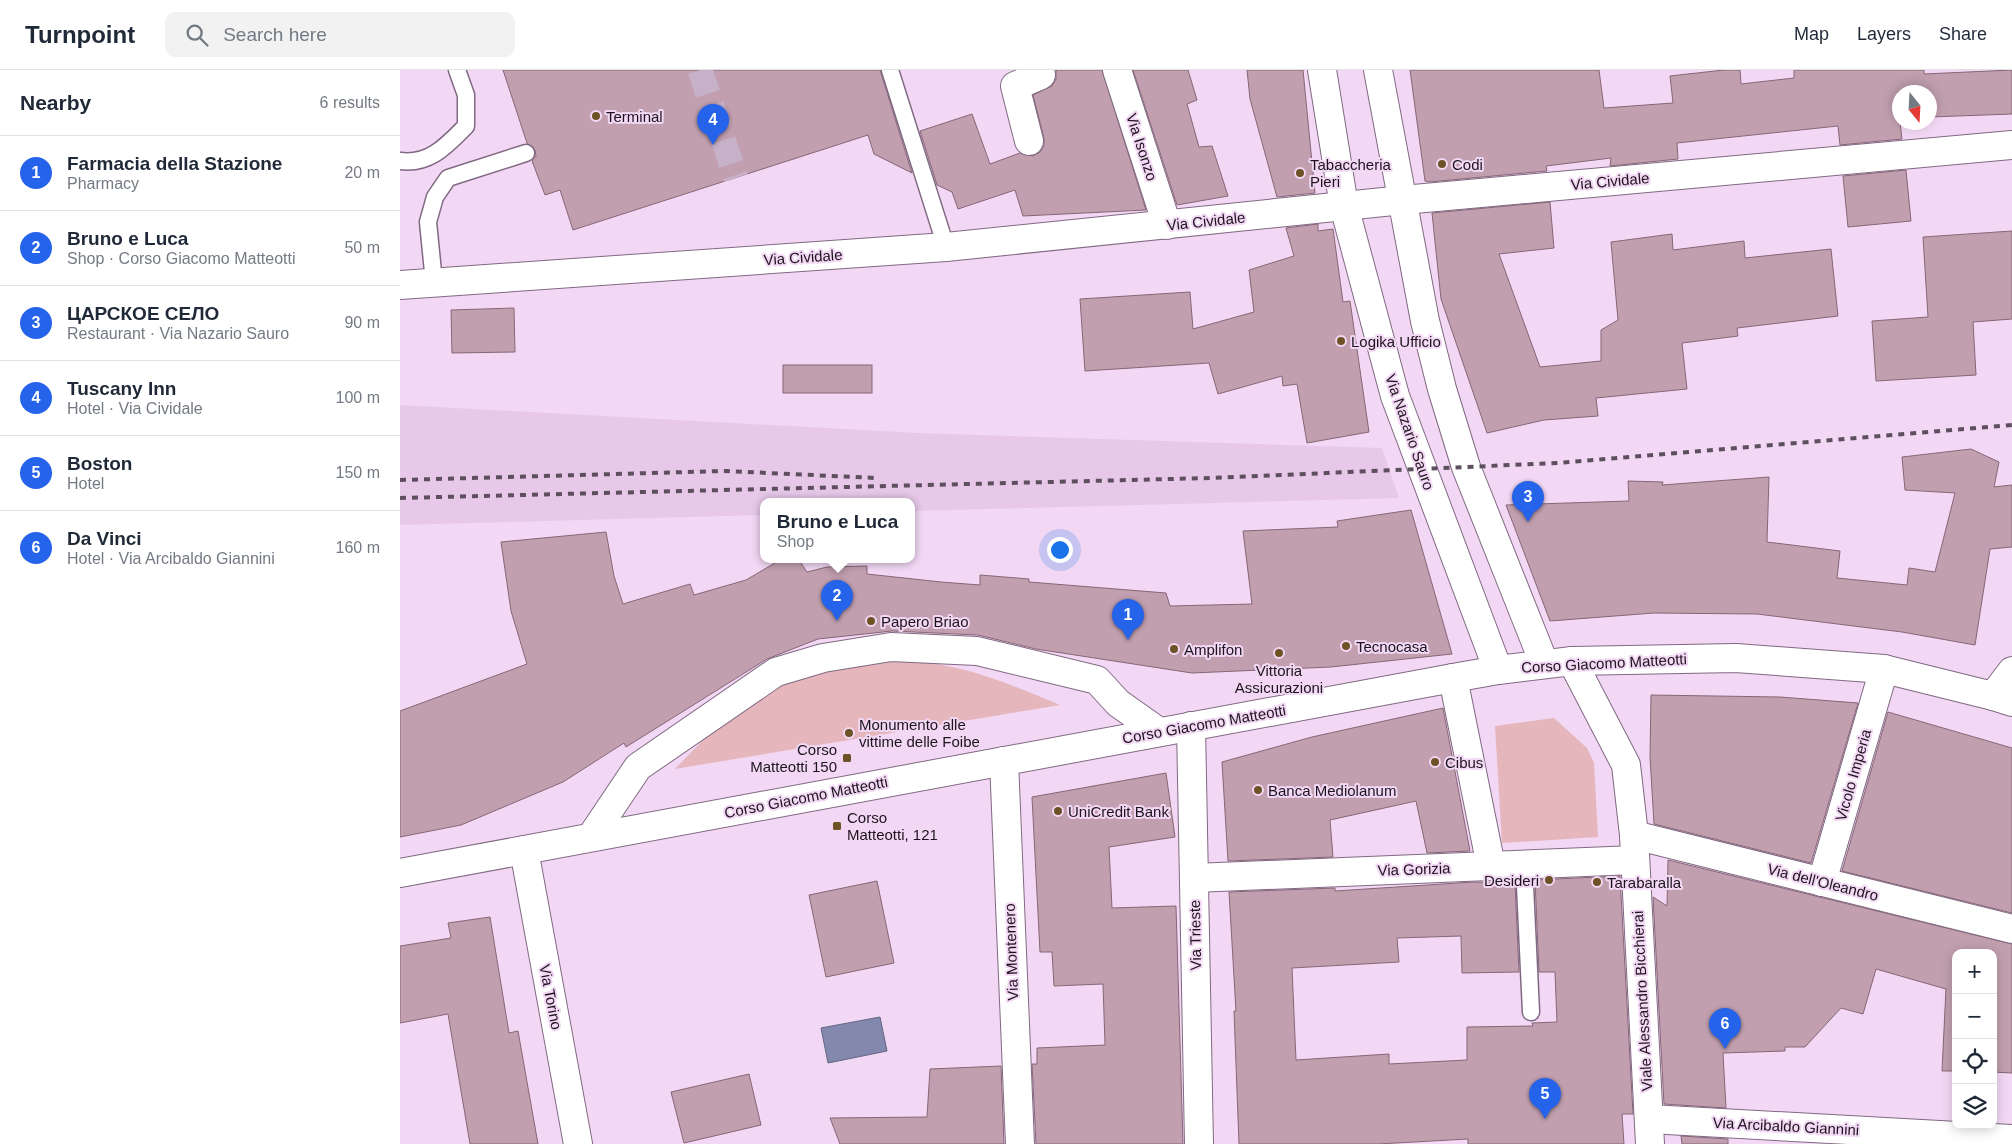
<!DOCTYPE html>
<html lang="en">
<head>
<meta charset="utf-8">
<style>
  body { margin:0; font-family:Arial,sans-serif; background:#f2f2f3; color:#1f2937 }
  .controls { position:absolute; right:15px; bottom:15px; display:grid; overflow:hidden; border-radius:10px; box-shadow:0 2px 12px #0003 }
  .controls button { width:45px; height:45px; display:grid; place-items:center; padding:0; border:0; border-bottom:1px solid #e0e1e3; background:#fff; color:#1f2937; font:25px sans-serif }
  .compass { position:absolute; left:1492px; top:15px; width:45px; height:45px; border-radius:50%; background:#fff; box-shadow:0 2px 12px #0003; rotate:162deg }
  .you { position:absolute; left:659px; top:479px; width:18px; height:18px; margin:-12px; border:4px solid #fff; border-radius:50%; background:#1a73e8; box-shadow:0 0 0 8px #1a73e833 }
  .badge { display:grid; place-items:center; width:32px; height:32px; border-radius:50%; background:#2563eb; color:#fff; font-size:16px; font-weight:700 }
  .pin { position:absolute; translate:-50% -41px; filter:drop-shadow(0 1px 2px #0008) }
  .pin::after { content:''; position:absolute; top:26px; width:18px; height:15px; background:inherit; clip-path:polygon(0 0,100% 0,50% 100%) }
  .popup { position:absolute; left:360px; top:428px; width:155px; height:65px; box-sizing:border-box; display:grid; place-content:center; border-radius:10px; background:#fff; filter:drop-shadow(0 1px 4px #0005); font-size:16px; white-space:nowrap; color:#747a83 }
  .popup b { font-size:19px; color:#1f2937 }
  .popup::after { content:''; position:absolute; left:50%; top:100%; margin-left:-10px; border:10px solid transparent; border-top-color:#fff }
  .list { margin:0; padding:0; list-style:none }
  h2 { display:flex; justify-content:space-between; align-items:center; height:65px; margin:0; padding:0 20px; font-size:21px }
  h2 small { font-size:16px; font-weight:400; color:#747a83 }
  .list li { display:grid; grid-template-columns:32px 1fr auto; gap:15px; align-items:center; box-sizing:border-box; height:75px; padding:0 20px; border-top:1px solid #e0e1e3 }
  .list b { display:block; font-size:19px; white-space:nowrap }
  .list p { margin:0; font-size:16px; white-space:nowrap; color:#747a83 }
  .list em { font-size:16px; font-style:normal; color:#747a83 }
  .icon { flex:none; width:28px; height:28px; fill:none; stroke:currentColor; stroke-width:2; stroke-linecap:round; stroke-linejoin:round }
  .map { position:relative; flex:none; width:1612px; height:1074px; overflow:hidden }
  header { display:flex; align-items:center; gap:30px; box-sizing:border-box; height:70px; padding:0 25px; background:#fff; border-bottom:1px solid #e0e1e3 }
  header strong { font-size:24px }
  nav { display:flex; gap:28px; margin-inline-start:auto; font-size:18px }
  .search { width:350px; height:45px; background:#f2f2f3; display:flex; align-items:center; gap:12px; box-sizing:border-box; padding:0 18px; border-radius:10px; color:#747a83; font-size:19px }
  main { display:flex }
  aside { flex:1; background:#fff }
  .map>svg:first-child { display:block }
</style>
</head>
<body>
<header>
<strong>Turnpoint</strong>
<div class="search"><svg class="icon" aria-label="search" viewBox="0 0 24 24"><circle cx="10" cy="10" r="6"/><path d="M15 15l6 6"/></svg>Search here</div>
<nav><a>Map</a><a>Layers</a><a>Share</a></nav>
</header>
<main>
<aside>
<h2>Nearby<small>6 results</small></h2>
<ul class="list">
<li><span class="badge">1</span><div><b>Farmacia della Stazione</b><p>Pharmacy</p></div><em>20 m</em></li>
<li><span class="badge">2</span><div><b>Bruno e Luca</b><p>Shop · Corso Giacomo Matteotti</p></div><em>50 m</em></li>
<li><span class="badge">3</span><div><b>ЦАРСКОЕ СЕЛО</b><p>Restaurant · Via Nazario Sauro</p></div><em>90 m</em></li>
<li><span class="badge">4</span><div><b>Tuscany Inn</b><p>Hotel · Via Cividale</p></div><em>100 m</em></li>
<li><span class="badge">5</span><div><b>Boston</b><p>Hotel</p></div><em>150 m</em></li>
<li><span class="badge">6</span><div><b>Da Vinci</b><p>Hotel · Via Arcibaldo Giannini</p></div><em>160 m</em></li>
</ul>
</aside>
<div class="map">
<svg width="1612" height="1074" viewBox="0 0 1612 1074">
  <rect width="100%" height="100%" fill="#f2d8f4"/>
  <polygon fill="#e7c8e9" points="0,335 518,363 982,378 999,428 511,441 511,432 363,432 363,445 0,455"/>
  <g fill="#e5b7bc">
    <path d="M482,590C498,591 513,591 529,593C572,598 620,618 660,635L275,699C293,681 312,659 333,643C378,610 428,598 482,590Z"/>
    <polygon points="1154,648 1187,678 1194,693 1198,767 1102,773 1095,656"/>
  </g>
  <polygon fill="#8388ae" stroke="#646582" points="480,947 487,981 428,993 421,958"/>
  <g fill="#c19faf" stroke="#866676">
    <polygon points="103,0 480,0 512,103 474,84 468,65 173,160 160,120 145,125 132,91 136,86 135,80 127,73"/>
    <polygon points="656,0 702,0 746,140 623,146 615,120 558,139 552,122 537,115 520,61 572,44 590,94 620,83 633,86 640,82 644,76 644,68 633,25 652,16 656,9"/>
    <polygon points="733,0 788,0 797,30 787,34 799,77 812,76 828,126 777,135"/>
    <polygon points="847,0 903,0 915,123 877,127 850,29"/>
    <polygon points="1010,0 1199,0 1204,38 1273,33 1270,6 1324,0 1340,0 1341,14 1394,8 1394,0 1524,0 1524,4 1612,0 1612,44 1530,47 1530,22 1500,22 1500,52 1502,69 1440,75 1438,56 1277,73 1278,89 1210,96 1211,88 1146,96 1147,101 1029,112 1025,111"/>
    <polygon points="1506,100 1511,151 1448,157 1443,106"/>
    <polygon points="1150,132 1154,178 1099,184 1140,297 1201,291 1201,260 1218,250 1211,172 1272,164 1273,180 1344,171 1345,188 1431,179 1438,246 1337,258 1338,266 1282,273 1287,319 1196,328 1198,346 1144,350 1087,363 1041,229 1032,143"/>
    <polygon points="918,154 918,161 933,159 943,232 950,231 969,362 907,373 897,314 883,316 882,306 818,324 809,293 685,301 680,229 790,222 793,259 854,242 849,200 894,186 886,158"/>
    <polygon points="1612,161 1612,249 1573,252 1576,305 1476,311 1472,251 1528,247 1523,167"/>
    <polygon points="114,238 115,282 52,283 51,240"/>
    <rect x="383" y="295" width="89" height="28"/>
    <polygon points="1571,379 1599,392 1594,417 1612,415 1612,477 1590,479 1575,575 1502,562 1357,544 1254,543 1150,551 1106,435 1229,431 1228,411 1263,412 1262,415 1369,407 1367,472 1440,481 1437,508 1507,515 1509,498 1535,502 1555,423 1505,420 1502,387"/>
    <polygon points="1011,440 1052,584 931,597 792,603 636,579 578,565 492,561 418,569 367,589 226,677 224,673 163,712 61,755 0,767 0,641 127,594 111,541 101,472 206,462 214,506 223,534 290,514 294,525 346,510 380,490 399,490 407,502 427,497 467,496 467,504 541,512 580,515 580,505 629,509 629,512 766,523 770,536 852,534 843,461 938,457 937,451"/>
    <polygon points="1251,625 1380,627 1458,633 1411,793 1254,754 1250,687"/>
    <polygon points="1043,638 1070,781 1027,783 1016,731 930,750 933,787 828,791 822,692 912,667"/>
    <polygon points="1488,642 1612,678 1612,843 1442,801"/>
    <polygon points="766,703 775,767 709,777 712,838 776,836 783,1074 636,1074 632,994 637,994 637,978 705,975 703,914 654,916 652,882 640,882 632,727"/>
    <polygon points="1268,790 1612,874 1612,1003 1593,1002 1593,883 1556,883 1556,1001 1542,1001 1546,919 1476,899 1463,944 1441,938 1405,977 1385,977 1385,981 1323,983 1326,1038 1264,1034 1253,827 1267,836"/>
    <polygon points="1220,806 1233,1044 1222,1044 1224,1074 1068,1074 1068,1069 978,1074 839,1074 834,941 836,941 829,822 935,818 935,821 1073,812 1115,813 1119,902 1062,903 1061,866 997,868 999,892 892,898 896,990 989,984 989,994 1067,990 1067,957 1133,956 1132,953 1157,952 1155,902 1139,902 1135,810"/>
    <polygon points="477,811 494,893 426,907 409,825"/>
    <polygon points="90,847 109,963 118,961 138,1074 70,1074 48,944 0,953 0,876 51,868 48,853"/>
    <polygon points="601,996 604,1074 440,1074 430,1048 527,1047 530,999"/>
    <polygon points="349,1004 361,1055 284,1073 271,1022"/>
    <polygon points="1281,1066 1328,1069 1328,1074 1282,1074"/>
  </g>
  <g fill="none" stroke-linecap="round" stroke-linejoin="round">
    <polyline stroke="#c7b1c9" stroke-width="25" stroke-dasharray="25 12" stroke-linecap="butt" points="300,0 336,108"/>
    <g stroke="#806982" stroke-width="19">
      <g id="service">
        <polyline points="490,0 546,177"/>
        <path d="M0,91C30,95 47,75 66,56V25L57,0"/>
        <polyline points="34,212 28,152 35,127 48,108 126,83"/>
        <polyline points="1124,795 1131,942"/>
      </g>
    </g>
    <g stroke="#806982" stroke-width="30">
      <g id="minor">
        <polyline points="717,0 767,155"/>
        <polyline points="629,71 615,16 641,5 640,0"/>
        <polyline points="0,215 546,177 1003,130 1612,75"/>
        <polyline points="1172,591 1226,695 1234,765 1250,1074"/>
        <polyline points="1053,608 1091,796"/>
        <polyline points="1593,626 1612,632"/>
        <polyline points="791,656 799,1074"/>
        <polyline points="604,691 620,1074"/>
        <polyline points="1234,765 1612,859"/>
        <polyline points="191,767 238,697 376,602 423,588 491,577 577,581 697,610 718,633 759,662"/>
        <polyline points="124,780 178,1074"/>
        <polyline points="794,808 1235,790"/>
        <polyline points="1422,812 1484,599"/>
        <polyline points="1249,1049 1612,1069"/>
      </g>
    </g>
    <g stroke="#806982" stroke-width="30">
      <g id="tertiary">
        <polyline points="922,0 944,136 995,326 1098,600"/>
        <polyline points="978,0 1025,251 1042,319 1066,397 1144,593"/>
      </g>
    </g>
    <g stroke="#806982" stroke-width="30">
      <polyline id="secondary" points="0,803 1053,608 1098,600 1172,591 1336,588 1484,599 1593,626 1612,601"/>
    </g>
    <use href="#service" stroke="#fff" stroke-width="16"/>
    <use href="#minor" stroke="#fff" stroke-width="28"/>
    <use href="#tertiary" stroke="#fff" stroke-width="28"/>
    <use href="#secondary" stroke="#fff" stroke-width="28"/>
    <g stroke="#5d4f5e" stroke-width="4" stroke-dasharray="6 6" stroke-linecap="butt">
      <polyline points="0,410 325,401 476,408"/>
      <polyline points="0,428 811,408 1158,393 1612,355"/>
    </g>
  </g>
  <g fill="#6c5224" stroke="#f2d8f4" stroke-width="2">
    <circle cx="196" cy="46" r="5"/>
    <circle cx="1042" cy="94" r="5"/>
    <circle cx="900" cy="103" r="5"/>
    <circle cx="941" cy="271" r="5"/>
    <circle cx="471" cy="551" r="5"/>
    <circle cx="946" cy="576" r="5"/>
    <circle cx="774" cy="579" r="5"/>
    <circle cx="879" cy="583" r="5"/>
    <circle cx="449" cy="663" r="5"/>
    <rect x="442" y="683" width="10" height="10" rx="2.5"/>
    <circle cx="1035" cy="692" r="5"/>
    <circle cx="858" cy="720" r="5"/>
    <circle cx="658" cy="741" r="5"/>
    <rect x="432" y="751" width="10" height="10" rx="2.5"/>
    <circle cx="1149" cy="810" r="5"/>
    <circle cx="1197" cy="812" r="5"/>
  </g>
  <g text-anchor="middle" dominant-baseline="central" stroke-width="4" stroke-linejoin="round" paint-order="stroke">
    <g font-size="15" fill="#1d141d" stroke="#f2d8f4" text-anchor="start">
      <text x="206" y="46">Terminal</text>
      <text x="910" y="94">Tabaccheria<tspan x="910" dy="17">Pieri</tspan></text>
      <text x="1052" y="94">Codi</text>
      <text x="951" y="271">Logika Ufficio</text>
      <text x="481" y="551">Papero Briao</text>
      <text x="956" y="576">Tecnocasa</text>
      <text x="784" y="579">Amplifon</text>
      <text x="879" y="600" text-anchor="middle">Vittoria<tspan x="879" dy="17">Assicurazioni</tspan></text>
      <text x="459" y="654">Monumento alle<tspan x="459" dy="17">vittime delle Foibe</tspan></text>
      <text x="437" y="679" text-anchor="end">Corso<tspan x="437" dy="17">Matteotti 150</tspan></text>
      <text x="1045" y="692">Cibus</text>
      <text x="868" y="720">Banca Mediolanum</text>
      <text x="668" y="741">UniCredit Bank</text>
      <text x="447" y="747">Corso<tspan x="447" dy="17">Matteotti, 121</tspan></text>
      <text x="1139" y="810" text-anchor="end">Desideri</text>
      <text x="1207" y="812">Tarabaralla</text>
    </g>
    <g font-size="15" fill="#1d141d" stroke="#f2d8f4">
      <text transform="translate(742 77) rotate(72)">Via Isonzo</text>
      <text transform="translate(1210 111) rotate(-5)">Via Cividale</text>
      <text transform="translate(806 151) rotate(-6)">Via Cividale</text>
      <text transform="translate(403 187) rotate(-4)">Via Cividale</text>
      <text transform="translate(1010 362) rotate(71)">Via Nazario Sauro</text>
      <text transform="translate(1204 593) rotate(-3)">Corso Giacomo Matteotti</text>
      <text transform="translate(804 654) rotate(-10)">Corso Giacomo Matteotti</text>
      <text transform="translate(1453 705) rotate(-74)">Vicolo Imperia</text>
      <text transform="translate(406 727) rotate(-11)">Corso Giacomo Matteotti</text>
      <text transform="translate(1014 799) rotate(-2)">Via Gorizia</text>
      <text transform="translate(1423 812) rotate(14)">Via dell'Oleandro</text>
      <text transform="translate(795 865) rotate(-91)">Via Trieste</text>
      <text transform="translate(611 882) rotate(-92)">Via Montenero</text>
      <text transform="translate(151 927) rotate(79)">Via Torino</text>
      <text transform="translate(1242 931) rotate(-93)">Viale Alessandro Bicchierai</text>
      <text transform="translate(1386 1056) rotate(3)">Via Arcibaldo Giannini</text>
    </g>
  </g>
</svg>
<div class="controls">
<button>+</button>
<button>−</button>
<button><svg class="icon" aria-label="locate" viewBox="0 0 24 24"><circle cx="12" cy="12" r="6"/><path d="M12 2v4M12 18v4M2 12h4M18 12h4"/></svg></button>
<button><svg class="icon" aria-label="layers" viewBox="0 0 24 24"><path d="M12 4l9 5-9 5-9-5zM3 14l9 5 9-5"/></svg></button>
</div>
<svg class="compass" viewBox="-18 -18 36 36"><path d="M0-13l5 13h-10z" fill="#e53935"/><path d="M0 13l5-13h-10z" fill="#747a83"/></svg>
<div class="you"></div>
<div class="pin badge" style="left:728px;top:570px">1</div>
<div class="pin badge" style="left:437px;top:551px">2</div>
<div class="popup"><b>Bruno e Luca</b>Shop</div>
<div class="pin badge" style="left:1128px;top:452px">3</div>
<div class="pin badge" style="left:313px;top:75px">4</div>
<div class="pin badge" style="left:1145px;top:1049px">5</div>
<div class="pin badge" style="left:1325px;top:979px">6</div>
</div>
</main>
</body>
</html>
